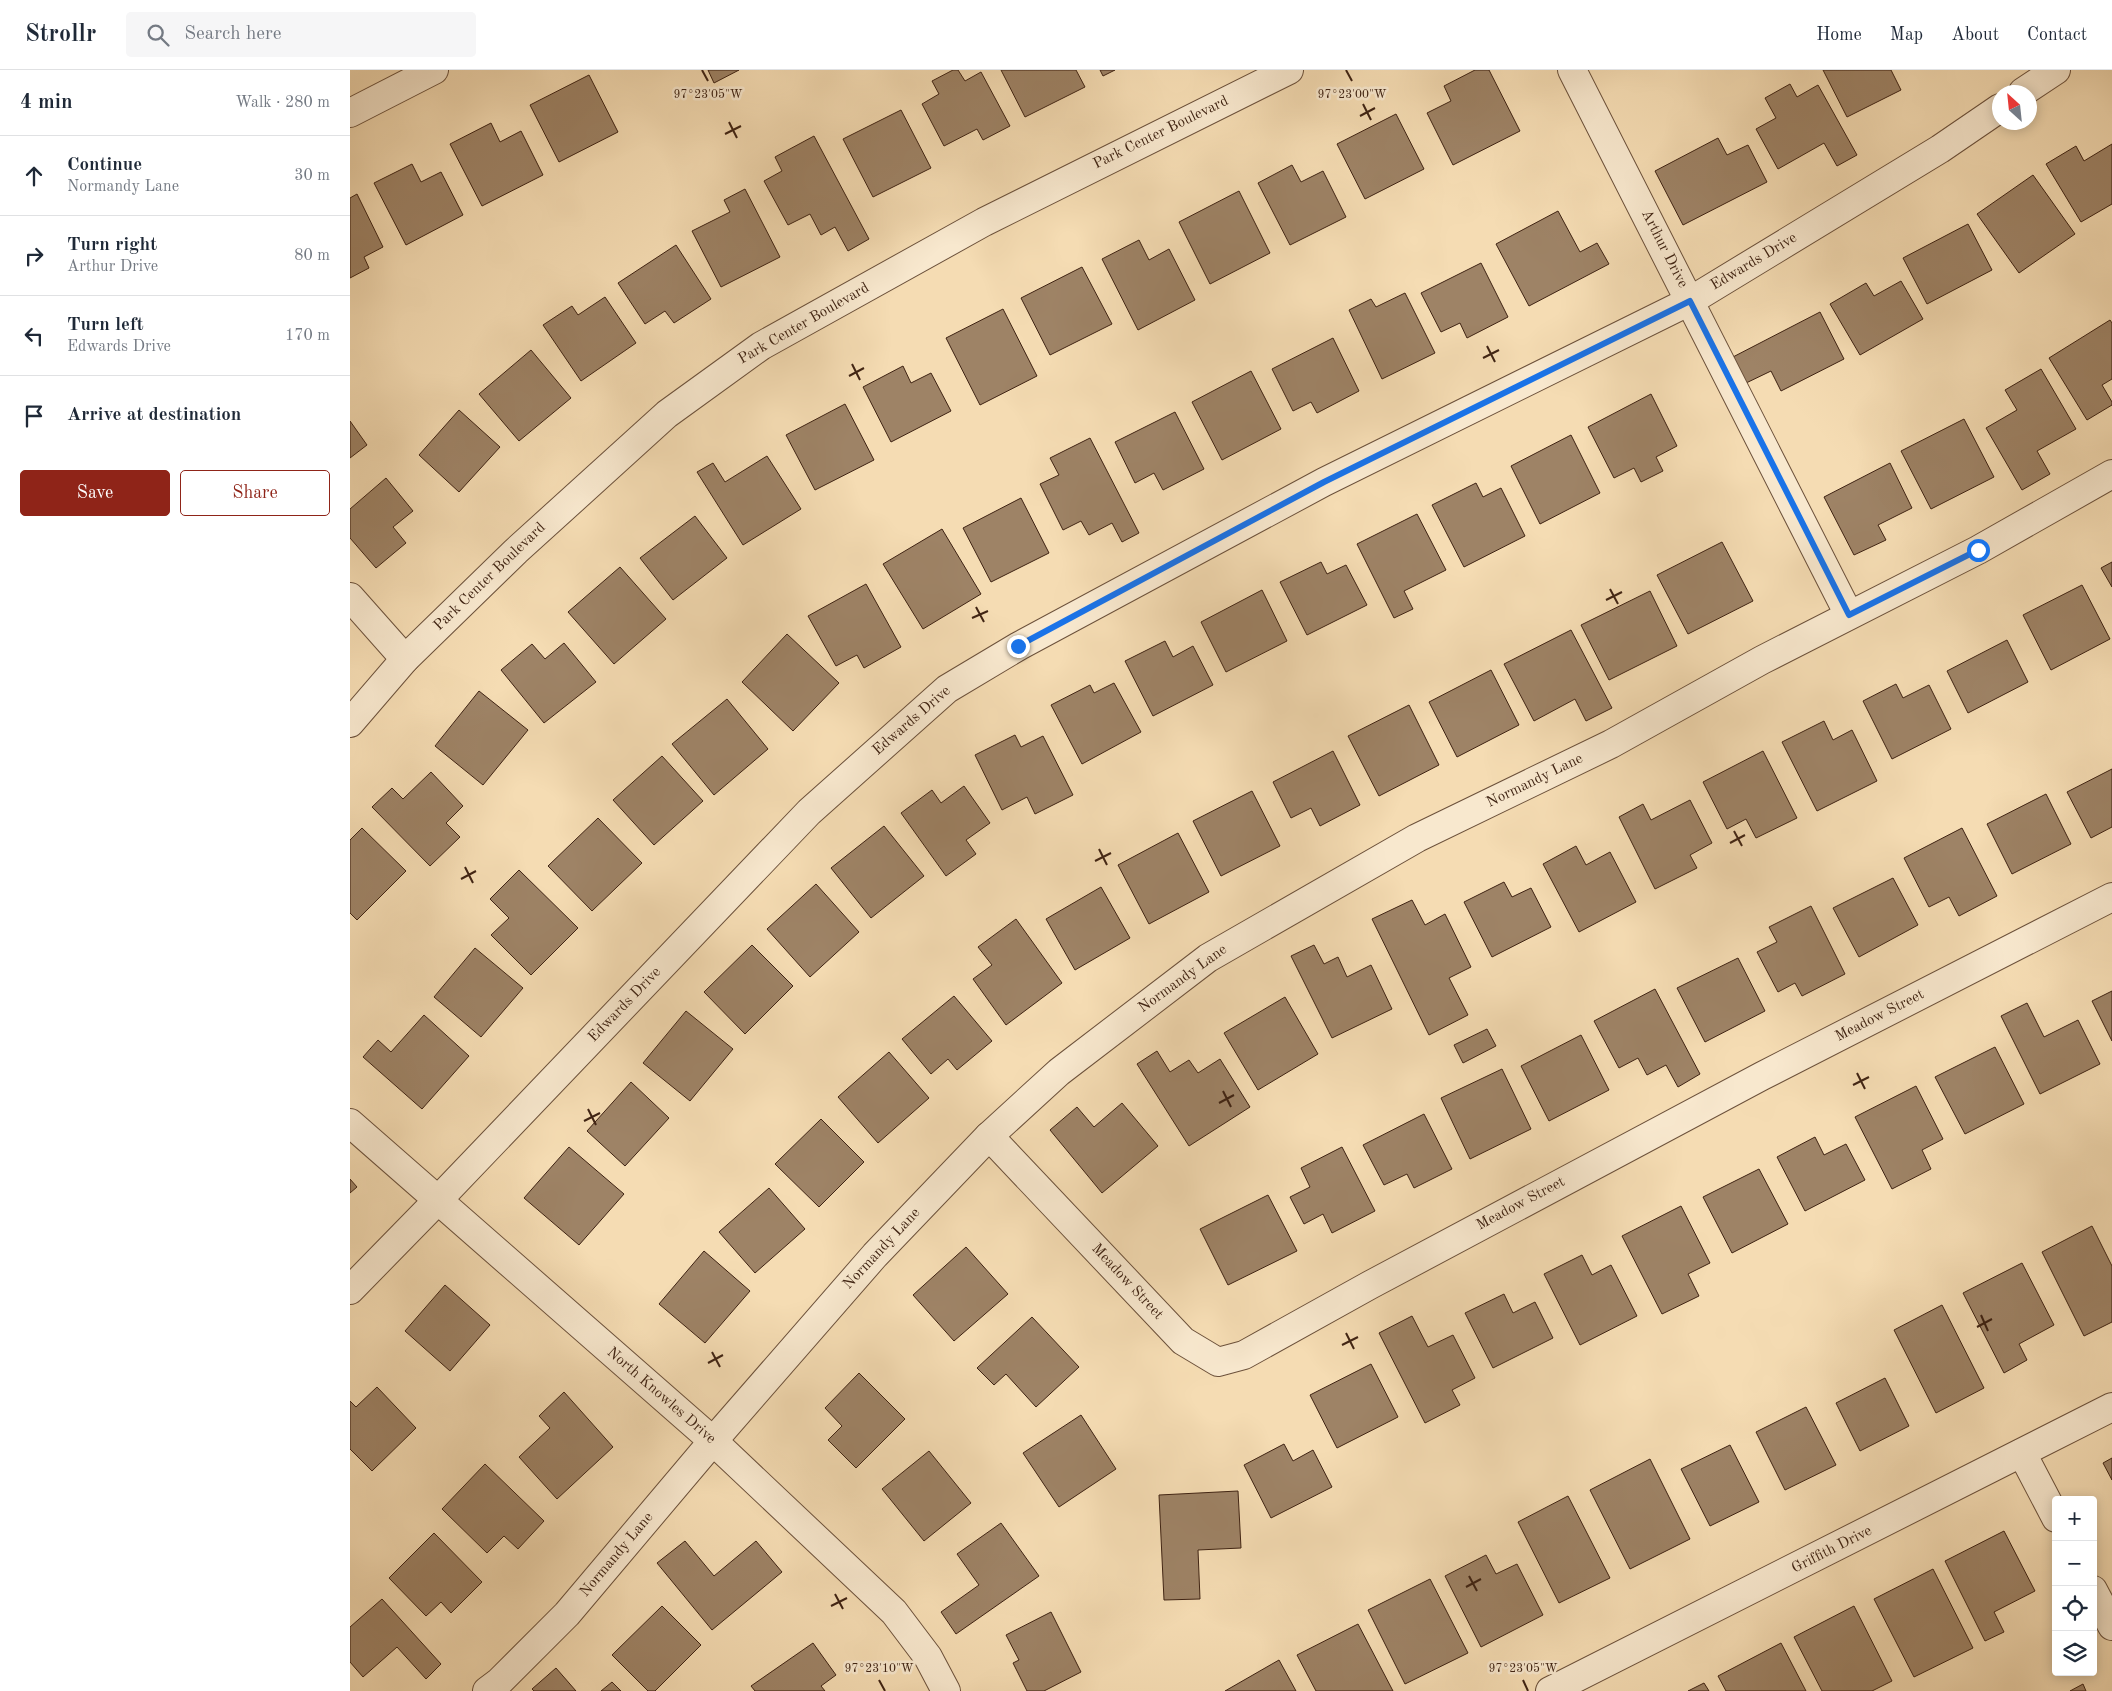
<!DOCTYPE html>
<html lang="en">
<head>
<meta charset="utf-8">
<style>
  body { margin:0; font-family:"Old Standard TT",serif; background:#f6f6f7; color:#1f2937 }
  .controls { position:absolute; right:15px; bottom:15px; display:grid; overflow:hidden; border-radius:5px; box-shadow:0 2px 12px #0003 }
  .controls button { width:45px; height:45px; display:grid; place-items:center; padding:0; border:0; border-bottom:1px solid #e0e1e3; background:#fff; color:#1f2937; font:25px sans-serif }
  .compass { position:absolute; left:1642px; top:15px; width:45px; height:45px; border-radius:50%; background:#fff; box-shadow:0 2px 12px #0003; rotate:333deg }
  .stop { position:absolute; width:15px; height:15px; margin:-11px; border:4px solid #1a73e8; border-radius:50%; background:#fff }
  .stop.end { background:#1a73e8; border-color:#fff; box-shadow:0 1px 5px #0008 }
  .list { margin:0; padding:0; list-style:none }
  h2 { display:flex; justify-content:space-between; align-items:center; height:65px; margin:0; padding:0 20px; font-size:21px }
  h2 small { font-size:16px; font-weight:400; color:#747a83 }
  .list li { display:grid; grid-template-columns:32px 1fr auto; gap:15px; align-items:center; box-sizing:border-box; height:80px; padding:0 20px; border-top:1px solid #e0e1e3 }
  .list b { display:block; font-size:19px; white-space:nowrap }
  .list p { margin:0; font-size:16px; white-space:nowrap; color:#747a83 }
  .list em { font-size:16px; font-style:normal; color:#747a83 }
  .actions { display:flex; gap:10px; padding:15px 20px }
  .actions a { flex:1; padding:11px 0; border:1px solid #8f2418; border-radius:5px; text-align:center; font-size:18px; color:#8f2418 }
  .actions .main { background:#8f2418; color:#fff }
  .icon { flex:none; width:28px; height:28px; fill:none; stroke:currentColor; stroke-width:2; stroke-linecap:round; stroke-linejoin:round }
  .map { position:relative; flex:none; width:1762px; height:1621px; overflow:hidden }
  header { display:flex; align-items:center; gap:30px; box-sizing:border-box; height:70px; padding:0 25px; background:#fff; border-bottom:1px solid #e0e1e3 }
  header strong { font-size:24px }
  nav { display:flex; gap:28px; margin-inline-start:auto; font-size:18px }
  .search { width:350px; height:45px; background:#f6f6f7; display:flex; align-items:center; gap:12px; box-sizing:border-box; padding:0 18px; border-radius:5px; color:#747a83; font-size:19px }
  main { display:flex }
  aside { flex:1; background:#fff }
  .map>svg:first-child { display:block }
</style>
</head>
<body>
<header>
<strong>Strollr</strong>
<div class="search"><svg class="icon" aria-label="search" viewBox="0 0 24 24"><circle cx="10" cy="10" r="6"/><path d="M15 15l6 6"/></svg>Search here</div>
<nav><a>Home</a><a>Map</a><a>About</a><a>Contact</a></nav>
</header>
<main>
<aside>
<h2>4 min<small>Walk · 280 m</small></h2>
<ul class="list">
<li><svg class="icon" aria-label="ahead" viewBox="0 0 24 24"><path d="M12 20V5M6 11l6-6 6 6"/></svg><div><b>Continue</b><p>Normandy Lane</p></div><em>30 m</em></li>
<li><svg class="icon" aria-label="right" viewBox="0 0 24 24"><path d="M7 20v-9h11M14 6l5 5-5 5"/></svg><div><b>Turn right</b><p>Arthur Drive</p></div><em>80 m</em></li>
<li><svg class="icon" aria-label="left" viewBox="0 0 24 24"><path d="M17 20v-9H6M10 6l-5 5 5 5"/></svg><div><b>Turn left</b><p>Edwards Drive</p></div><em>170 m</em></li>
<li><svg class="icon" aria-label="arrive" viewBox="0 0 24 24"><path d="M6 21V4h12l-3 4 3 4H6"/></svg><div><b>Arrive at destination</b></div></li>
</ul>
<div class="actions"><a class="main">Save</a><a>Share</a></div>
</aside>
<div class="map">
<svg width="1762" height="1621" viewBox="0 0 1762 1621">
  <rect width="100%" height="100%" fill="#f5dcb3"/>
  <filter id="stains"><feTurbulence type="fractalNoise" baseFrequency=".004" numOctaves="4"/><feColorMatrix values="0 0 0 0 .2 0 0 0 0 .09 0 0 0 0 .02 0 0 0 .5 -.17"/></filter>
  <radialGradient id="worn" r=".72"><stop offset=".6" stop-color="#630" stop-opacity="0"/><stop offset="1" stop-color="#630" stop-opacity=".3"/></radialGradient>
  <g fill="#9e8366" stroke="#3f2313">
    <polygon points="358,0 389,0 364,13"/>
    <polygon points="603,0 608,0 615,11 631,2 660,56 633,70 627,59 594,76 572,34 589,24 582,11"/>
    <polygon points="651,0 726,0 735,17 675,47"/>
    <polygon points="750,0 765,0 753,6"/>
    <polygon points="1125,0 1139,0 1170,61 1103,95 1077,43 1101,31 1094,16"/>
    <polygon points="1473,0 1541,0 1551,20 1497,47"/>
    <polygon points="239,5 268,62 209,92 180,35"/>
    <polygon points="1440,14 1447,27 1468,15 1507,85 1487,96 1474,73 1428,99 1406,59 1426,48 1415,28"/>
    <polygon points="551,40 581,98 523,127 493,69"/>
    <polygon points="1046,44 1074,99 1015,129 987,74"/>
    <polygon points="141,53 150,72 171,61 193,105 132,136 100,74"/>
    <polygon points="464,66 519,169 498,181 485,157 471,165 460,144 438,155 414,111 432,101 425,87"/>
    <polygon points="1368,68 1377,85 1398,75 1417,112 1333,155 1305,101"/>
    <polygon points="1762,74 1762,134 1731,152 1696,94 1726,76 1734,91"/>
    <polygon points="62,94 71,112 91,102 113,145 56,175 24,113"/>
    <polygon points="942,95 951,112 973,101 996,147 940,175 908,113"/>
    <polygon points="1683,105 1725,164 1669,203 1627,144"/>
    <polygon points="395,119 430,187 371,217 342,161 380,142 374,130"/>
    <polygon points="889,121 920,183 860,214 829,152"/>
    <polygon points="7,124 33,177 14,187 19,198 0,208 0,128"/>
    <polygon points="1208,141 1230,182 1247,173 1259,194 1179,236 1146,174"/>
    <polygon points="1618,154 1642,200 1577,234 1553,188"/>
    <polygon points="789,170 799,190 819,179 845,230 788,260 752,189"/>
    <polygon points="326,175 361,229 324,253 315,241 295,254 268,213"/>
    <polygon points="1131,193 1158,247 1117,268 1110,253 1091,262 1071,223"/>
    <polygon points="732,197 762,254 700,285 671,228"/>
    <polygon points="1551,211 1573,249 1510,285 1480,234 1516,213 1524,226"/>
    <polygon points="1055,223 1085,283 1032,309 999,240 1021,229 1026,237"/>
    <polygon points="255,227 286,273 231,311 193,255 222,236 228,245"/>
    <polygon points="653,239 687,306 630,335 596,268"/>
    <polygon points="1470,242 1494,289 1431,321 1421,301 1394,314 1381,288"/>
    <polygon points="1760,250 1762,253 1762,309 1752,315 1762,332 1762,335 1737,350 1699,288"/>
    <polygon points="983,268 1009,321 967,343 961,332 943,341 922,299"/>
    <polygon points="181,280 221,328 169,371 129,324"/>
    <polygon points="553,296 561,313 581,303 601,341 541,372 513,317"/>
    <polygon points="1691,299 1726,359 1687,381 1700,404 1672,420 1636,358 1667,340 1655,320"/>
    <polygon points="901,301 931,359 872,390 842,332"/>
    <polygon points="1301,324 1327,376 1306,387 1313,401 1291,412 1284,398 1264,408 1238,357"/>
    <polygon points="495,334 524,390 465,420 436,365"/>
    <polygon points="109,340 150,377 109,422 69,385"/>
    <polygon points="825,342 854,399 813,420 804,403 785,413 765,372"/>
    <polygon points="1614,349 1644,407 1581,439 1551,381"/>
    <polygon points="0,351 17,375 0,388"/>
    <polygon points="1221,365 1250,423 1190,454 1161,396"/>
    <polygon points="740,368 789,463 772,472 762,453 739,465 731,451 713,460 690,414 709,405 700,388"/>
    <polygon points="417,386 451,439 393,475 347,402 363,393 375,412"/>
    <polygon points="1540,393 1562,438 1528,455 1536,470 1504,485 1474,427"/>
    <polygon points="36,408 63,441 43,457 56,473 26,498 0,468 0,439"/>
    <polygon points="1126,413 1133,427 1151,418 1175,466 1114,497 1082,435"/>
    <polygon points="671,428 699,483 641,512 613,458"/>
    <polygon points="1067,444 1096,500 1054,521 1063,539 1044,548 1007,474"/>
    <polygon points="345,446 377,488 323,530 290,488"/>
    <polygon points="592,459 631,524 573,559 533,494"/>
    <polygon points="1372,472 1403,531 1338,564 1307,505"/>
    <polygon points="971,492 977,504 996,495 1017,535 957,565 930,512"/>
    <polygon points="1762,492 1762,517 1751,498"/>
    <polygon points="270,497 316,549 264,594 218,542"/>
    <polygon points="516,514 551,577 514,598 507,585 486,596 458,546"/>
    <polygon points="1732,515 1760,569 1701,600 1673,545"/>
    <polygon points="912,520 937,571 876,602 851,552"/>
    <polygon points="1300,521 1327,576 1259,610 1231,555"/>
    <polygon points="1221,560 1262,638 1236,651 1225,629 1184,651 1154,594"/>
    <polygon points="437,564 489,613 443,661 392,612"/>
    <polygon points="1657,570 1678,612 1618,643 1597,601"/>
    <polygon points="815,571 823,587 843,576 863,615 803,646 775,591"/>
    <polygon points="214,573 246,612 194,653 151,600 182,574 195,589"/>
    <polygon points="1141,600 1169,655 1107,687 1079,632"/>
    <polygon points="764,613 791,662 732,694 701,635 740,615 744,623"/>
    <polygon points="1546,614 1553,628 1579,615 1601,659 1542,689 1513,631"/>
    <polygon points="129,621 178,660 133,715 85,676"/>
    <polygon points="377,629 418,679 364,725 322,674"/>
    <polygon points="1059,635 1089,695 1029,726 998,666"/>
    <polygon points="1474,651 1483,670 1502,660 1527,711 1467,741 1432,672"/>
    <polygon points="665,665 671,677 693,666 723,725 685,744 677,727 652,740 625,685"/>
    <polygon points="983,681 1010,735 970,756 961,738 941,748 923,712"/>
    <polygon points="1413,681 1447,748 1406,768 1396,749 1377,759 1353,712"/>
    <polygon points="312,686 353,731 304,775 263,730"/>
    <polygon points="1762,699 1762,757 1741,768 1717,722"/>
    <polygon points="81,702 113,736 96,753 110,767 80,796 22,737 42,718 53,729"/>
    <polygon points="614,716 640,753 616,770 626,784 596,806 551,743 582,720 591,733"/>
    <polygon points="902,721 930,776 871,806 843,751"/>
    <polygon points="1696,724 1721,774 1662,804 1637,754"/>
    <polygon points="1340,730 1362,773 1340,785 1347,798 1305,819 1269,747 1293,734 1301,750"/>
    <polygon points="248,748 292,793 242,841 198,796"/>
    <polygon points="534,756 574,806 521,848 481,798"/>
    <polygon points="12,758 56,801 7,850 0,843 0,770"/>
    <polygon points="1612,758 1647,826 1609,846 1599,827 1579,837 1554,788"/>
    <polygon points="828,763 859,822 799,854 768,795"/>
    <polygon points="1226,776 1236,795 1260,782 1286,832 1229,862 1193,794"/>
    <polygon points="169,800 228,858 181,905 141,865 159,848 140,829"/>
    <polygon points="1543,808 1568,855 1509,887 1483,838"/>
    <polygon points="1154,812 1162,827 1181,818 1201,857 1142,887 1114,832"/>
    <polygon points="466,814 509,862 460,907 417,859"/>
    <polygon points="751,817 780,868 725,900 696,849"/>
    <polygon points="1062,830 1075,855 1095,844 1121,897 1099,908 1118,945 1079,965 1022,849"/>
    <polygon points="1461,836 1495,904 1452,926 1445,913 1428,922 1407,882 1427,872 1419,857"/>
    <polygon points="666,849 712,913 656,955 623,909 642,895 628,877"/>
    <polygon points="402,875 443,916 395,964 354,922"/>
    <polygon points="964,875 974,894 988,887 997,907 1021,895 1042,939 982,968 941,886"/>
    <polygon points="125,878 173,918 131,967 84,927"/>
    <polygon points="1388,888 1415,941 1355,972 1327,918"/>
    <polygon points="1305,919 1350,1004 1328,1017 1316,995 1297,1005 1288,988 1269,998 1244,951"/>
    <polygon points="1762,921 1762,971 1742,931"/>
    <polygon points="604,926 642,971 607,1000 598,989 581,1004 552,969"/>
    <polygon points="935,927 968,984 908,1020 874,963"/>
    <polygon points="1677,933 1694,967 1728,950 1750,994 1690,1024 1651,946"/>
    <polygon points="336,941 383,979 340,1031 293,993"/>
    <polygon points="74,945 119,986 72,1039 13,987 28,970 41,982"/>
    <polygon points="1137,959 1146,976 1113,993 1104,975"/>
    <polygon points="1231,965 1259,1020 1199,1051 1171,996"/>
    <polygon points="1645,977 1674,1034 1615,1064 1585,1007"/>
    <polygon points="807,981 820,1002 839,990 848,1003 870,989 900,1037 839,1076 787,994"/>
    <polygon points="539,982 579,1028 528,1073 488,1027"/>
    <polygon points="1152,999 1181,1059 1120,1089 1091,1028"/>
    <polygon points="281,1012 319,1048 275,1096 237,1061"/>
    <polygon points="1566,1016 1593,1069 1572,1080 1581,1099 1542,1119 1505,1047"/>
    <polygon points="772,1033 808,1076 752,1123 700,1060 727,1037 744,1057"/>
    <polygon points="1074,1044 1102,1099 1064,1118 1057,1104 1034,1115 1013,1075"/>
    <polygon points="471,1049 514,1092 469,1137 425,1094"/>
    <polygon points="1465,1067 1474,1085 1496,1074 1515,1110 1455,1141 1427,1087"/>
    <polygon points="219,1077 274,1124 229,1175 174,1128"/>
    <polygon points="992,1077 1025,1141 982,1163 973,1144 954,1154 940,1127 960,1117 951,1098"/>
    <polygon points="1409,1099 1438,1154 1382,1183 1353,1127"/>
    <polygon points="0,1109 7,1117 0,1123"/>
    <polygon points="419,1118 455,1159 405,1203 369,1162"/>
    <polygon points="918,1125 947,1181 878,1215 850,1159"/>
    <polygon points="1331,1136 1360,1193 1338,1204 1349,1226 1312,1244 1272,1166"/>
    <polygon points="1742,1156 1762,1196 1762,1252 1734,1266 1692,1182"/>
    <polygon points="616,1177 658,1224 604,1271 563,1225"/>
    <polygon points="354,1181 400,1221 355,1273 309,1234"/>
    <polygon points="1232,1185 1242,1205 1261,1195 1287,1246 1230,1275 1194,1204"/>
    <polygon points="1672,1193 1704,1255 1669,1274 1677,1290 1654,1303 1613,1223"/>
    <polygon points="95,1215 140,1255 100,1301 55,1261"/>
    <polygon points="1154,1224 1163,1243 1185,1232 1203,1268 1143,1298 1115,1243"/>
    <polygon points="1592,1235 1634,1318 1586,1343 1544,1260"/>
    <polygon points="1062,1246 1078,1277 1103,1265 1125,1308 1102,1320 1110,1335 1075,1353 1029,1263"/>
    <polygon points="682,1247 729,1297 686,1337 656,1304 644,1315 627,1298"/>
    <polygon points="1021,1294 1048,1347 987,1378 960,1325"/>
    <polygon points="509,1303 555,1349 506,1398 478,1370 492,1356 475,1338"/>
    <polygon points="1535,1308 1559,1356 1510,1381 1486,1333"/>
    <polygon points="27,1317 66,1358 22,1401 0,1379 0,1331 6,1337"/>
    <polygon points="214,1322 263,1377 207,1429 169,1387 200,1358 189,1346"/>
    <polygon points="1456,1337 1486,1395 1435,1420 1406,1362"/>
    <polygon points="731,1345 766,1399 709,1437 673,1383"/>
    <polygon points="934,1374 943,1391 963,1380 982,1417 921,1448 894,1395"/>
    <polygon points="1380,1375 1409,1432 1360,1456 1331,1399"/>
    <polygon points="579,1381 621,1433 574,1471 532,1419"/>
    <polygon points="1762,1388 1762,1410 1753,1393"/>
    <polygon points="1300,1389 1340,1469 1280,1499 1240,1420"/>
    <polygon points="135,1394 194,1451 168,1479 154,1466 137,1483 92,1439"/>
    <polygon points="888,1421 891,1478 848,1480 850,1529 814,1530 809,1425"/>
    <polygon points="1218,1426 1260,1508 1209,1533 1168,1452"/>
    <polygon points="651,1453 689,1506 606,1564 591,1542 629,1515 607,1484"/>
    <polygon points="1654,1461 1685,1521 1644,1542 1654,1562 1635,1571 1595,1491"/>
    <polygon points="84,1463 132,1512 101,1543 91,1532 76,1546 39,1508"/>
    <polygon points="335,1471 364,1506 406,1471 432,1502 362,1560 307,1493"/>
    <polygon points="1136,1485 1146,1504 1167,1494 1193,1545 1131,1577 1095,1506"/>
    <polygon points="1583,1499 1623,1578 1564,1607 1524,1529"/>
    <polygon points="1080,1509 1118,1583 1055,1614 1018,1540"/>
    <polygon points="32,1529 91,1594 76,1609 47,1577 13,1607 0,1592 0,1557"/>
    <polygon points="312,1536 351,1575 305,1621 298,1621 262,1585"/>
    <polygon points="1504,1536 1542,1611 1522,1621 1472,1621 1444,1567"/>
    <polygon points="701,1542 731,1602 694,1621 677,1621 663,1593 669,1590 656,1565"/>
    <polygon points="1008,1554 1043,1621 966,1621 947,1585"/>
    <polygon points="463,1573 486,1605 471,1616 475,1621 405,1621 401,1616"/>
    <polygon points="1431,1573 1456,1621 1376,1621 1368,1606"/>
    <polygon points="929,1590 946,1621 875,1621"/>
    <polygon points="206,1598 226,1621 184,1621 182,1619"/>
    <polygon points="262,1612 271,1621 251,1621"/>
    <polygon points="1354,1613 1359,1621 1338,1621"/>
    <polygon points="1733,1614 1736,1621 1720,1621"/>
  </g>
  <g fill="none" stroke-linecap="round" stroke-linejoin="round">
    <g stroke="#6c513b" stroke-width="30">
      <g id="minor">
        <polyline points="1222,0 1499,545"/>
        <polyline points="1673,22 1706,0"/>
        <polyline points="0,43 84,0"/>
        <polyline points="0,527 55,589"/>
        <polyline points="0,653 55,589 166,481 317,344 411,276 634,152 939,0"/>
        <polyline points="0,1053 363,1371 544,1542 578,1587 596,1621"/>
        <polyline points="639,1066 833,1271 868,1292 894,1285 1020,1215 1412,1006 1762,827"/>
        <polyline points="0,1220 87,1131 459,742 597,619 669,576 974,412 1340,231 1590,79 1650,38"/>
        <polyline points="1672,1383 1706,1448"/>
        <polyline points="1743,1520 1762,1556"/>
        <polyline points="137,1621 149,1612 217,1544 363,1371 525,1185 639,1066 709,1002 858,888 1067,768 1261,674 1412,590 1628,480 1762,404"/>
        <polyline points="1200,1621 1762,1337"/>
      </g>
    </g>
    <use href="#minor" stroke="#f8e8ce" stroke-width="28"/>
  </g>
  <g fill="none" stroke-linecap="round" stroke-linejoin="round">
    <polyline stroke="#1a73e8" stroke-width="6" points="668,576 974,412 1340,231 1499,545 1628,480"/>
  </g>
  <path fill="none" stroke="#3f2313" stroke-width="2" d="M352,0L358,11M996,0L1002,11M1013,34L1021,50M1010,46L1025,38M379,52L387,68M375,64L391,56M1137,276L1145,292M1133,288L1149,280M502,294L510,310M499,306L514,298M1260,519L1268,534M1256,530L1272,522M626,537L634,552M622,548L638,541M1384,761L1392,776M1380,773L1395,765M749,779L757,795M745,791L761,783M115,797L123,813M111,809L126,801M1507,1003L1515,1019M1503,1015L1519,1007M873,1021L881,1037M869,1033L884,1025M238,1039L246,1055M234,1051L250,1043M1631,1245L1638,1261M1627,1257L1642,1249M996,1263L1004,1279M992,1275L1008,1267M362,1282L370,1297M358,1293L373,1285M1119,1506L1127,1521M1116,1517L1131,1509M485,1524L493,1539M481,1536L497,1528M529,1610L535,1621M1173,1610L1178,1621"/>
  <g text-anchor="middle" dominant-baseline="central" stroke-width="5" stroke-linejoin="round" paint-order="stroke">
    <g font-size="15" fill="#3f2313" stroke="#f8e8ce">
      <text transform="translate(811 63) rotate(-26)">Park Center Boulevard</text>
      <text transform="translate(1314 179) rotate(63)">Arthur Drive</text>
      <text transform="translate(1404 192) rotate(-31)">Edwards Drive</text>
      <text transform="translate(454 254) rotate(-30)">Park Center Boulevard</text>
      <text transform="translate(140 507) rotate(-44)">Park Center Boulevard</text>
      <text transform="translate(562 651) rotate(-41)">Edwards Drive</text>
      <text transform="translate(1185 711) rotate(-26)">Normandy Lane</text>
      <text transform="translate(833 909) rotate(-36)">Normandy Lane</text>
      <text transform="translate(275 935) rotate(-46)">Edwards Drive</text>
      <text transform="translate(1530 946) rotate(-27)">Meadow Street</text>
      <text transform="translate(1171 1134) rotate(-28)">Meadow Street</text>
      <text transform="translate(532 1179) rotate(-47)">Normandy Lane</text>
      <text transform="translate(777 1212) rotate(47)">Meadow Street</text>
      <text transform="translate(311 1326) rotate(41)">North Knowles Drive</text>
      <text transform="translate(1482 1480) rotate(-27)">Griffith Drive</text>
      <text transform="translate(267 1485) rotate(-50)">Normandy Lane</text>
    </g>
  </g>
  <g font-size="12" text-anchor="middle" fill="#3f2313" stroke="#f8e8ce" stroke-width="5" stroke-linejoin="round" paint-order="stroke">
    <text x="358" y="28">97°23'05"W</text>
    <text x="1002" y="28">97°23'00"W</text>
    <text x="529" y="1602">97°23'10"W</text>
    <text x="1173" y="1602">97°23'05"W</text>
  </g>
  <rect width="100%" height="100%" filter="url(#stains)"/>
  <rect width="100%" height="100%" fill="url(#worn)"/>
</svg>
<div class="controls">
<button>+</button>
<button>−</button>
<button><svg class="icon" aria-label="locate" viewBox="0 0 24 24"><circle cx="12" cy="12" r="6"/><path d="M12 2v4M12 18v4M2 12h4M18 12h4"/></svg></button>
<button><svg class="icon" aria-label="layers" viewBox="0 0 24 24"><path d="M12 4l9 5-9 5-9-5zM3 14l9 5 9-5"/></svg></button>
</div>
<svg class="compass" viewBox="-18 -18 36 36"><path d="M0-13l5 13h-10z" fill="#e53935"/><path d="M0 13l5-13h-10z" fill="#747a83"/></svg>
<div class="stop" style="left:1628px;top:480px"></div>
<div class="stop end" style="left:668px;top:576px"></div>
</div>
</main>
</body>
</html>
